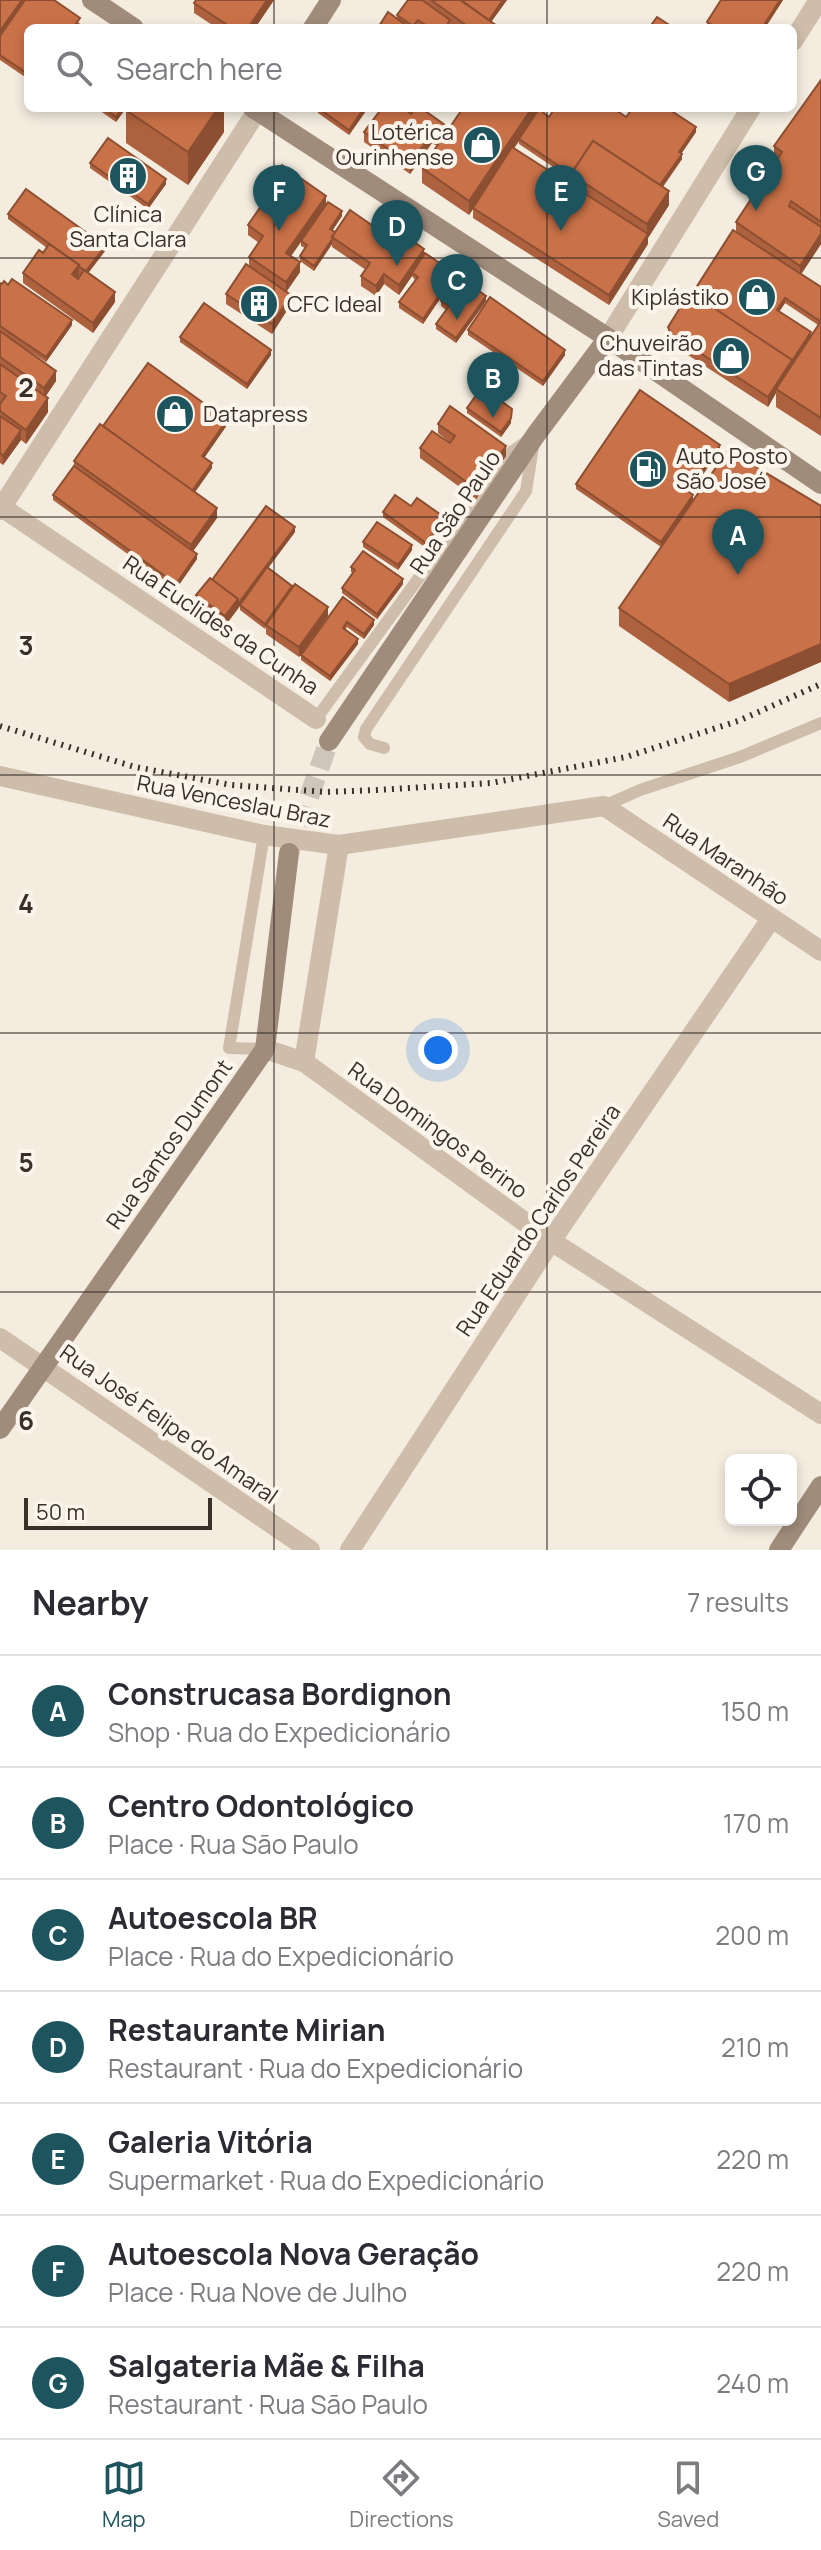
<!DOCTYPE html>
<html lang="en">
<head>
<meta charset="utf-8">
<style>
  body { margin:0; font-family:Manrope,sans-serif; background:#f7f7f7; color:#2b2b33 }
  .controls { position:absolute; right:24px; bottom:24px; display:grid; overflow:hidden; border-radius:12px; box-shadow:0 4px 12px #0003 }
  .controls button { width:72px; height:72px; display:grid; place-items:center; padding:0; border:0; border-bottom:2px solid #e1e1e2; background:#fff; color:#2b2b33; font:40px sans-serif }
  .scale { position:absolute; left:24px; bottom:20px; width:188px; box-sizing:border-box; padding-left:8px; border:4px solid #3a302a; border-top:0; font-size:22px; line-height:28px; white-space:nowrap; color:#3a302a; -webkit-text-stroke:6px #fbf5ec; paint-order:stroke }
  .you { position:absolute; left:438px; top:1050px; width:28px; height:28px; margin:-20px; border:6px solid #fff; border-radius:50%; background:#1a73e8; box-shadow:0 0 0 12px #1a73e833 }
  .badge { display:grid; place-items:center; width:52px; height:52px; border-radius:50%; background:#1e545d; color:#fff; font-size:26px; font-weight:700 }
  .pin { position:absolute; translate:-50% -66px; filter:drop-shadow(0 2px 4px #0008) }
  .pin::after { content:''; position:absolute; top:42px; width:28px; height:24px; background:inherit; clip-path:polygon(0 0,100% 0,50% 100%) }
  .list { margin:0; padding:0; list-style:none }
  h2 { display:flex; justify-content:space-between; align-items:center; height:104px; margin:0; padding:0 32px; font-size:34px }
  h2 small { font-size:26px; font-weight:400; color:#7c7c81 }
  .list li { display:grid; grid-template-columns:52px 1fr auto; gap:24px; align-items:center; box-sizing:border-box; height:112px; padding:0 32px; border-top:2px solid #e1e1e2 }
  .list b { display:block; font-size:30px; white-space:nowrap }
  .list p { margin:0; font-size:26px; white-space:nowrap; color:#7c7c81 }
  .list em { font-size:26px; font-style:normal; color:#7c7c81 }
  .icon { flex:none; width:44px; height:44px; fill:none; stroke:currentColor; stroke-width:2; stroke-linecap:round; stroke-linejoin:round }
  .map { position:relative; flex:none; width:821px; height:1550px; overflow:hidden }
  .search { position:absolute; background:#fff; box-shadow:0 4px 12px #0003; left:24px; right:24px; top:24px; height:88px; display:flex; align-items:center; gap:20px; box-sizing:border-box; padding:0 28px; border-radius:12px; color:#7c7c81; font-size:30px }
  .sheet { height:888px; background:#fff }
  nav { display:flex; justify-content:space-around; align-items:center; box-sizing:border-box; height:112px; border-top:2px solid #e1e1e2; background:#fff; font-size:22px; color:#7c7c81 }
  nav a { display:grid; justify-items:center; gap:4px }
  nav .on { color:#1e545d }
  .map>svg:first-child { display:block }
</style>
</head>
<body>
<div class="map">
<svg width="821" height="1550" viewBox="0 0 821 1550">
  <rect width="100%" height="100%" fill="#f4ecdf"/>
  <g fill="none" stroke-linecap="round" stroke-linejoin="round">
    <polyline stroke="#cfc6bb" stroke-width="20" stroke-dasharray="20 10" stroke-linecap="butt" points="289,853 329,741"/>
    <g stroke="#cdbdaa" stroke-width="12">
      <polyline points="316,719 510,453 526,442"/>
      <polyline points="384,748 370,744 364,737 366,729 526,491 533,447"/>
      <polyline points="604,806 640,790 740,757 821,723"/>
      <polyline points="264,835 229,1048 265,1049"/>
    </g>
    <g stroke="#cdbdaa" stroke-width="20">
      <polyline points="793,41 819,0"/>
      <polyline points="608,338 751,108"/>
      <polyline points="0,506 316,719"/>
      <polyline points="0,510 257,111"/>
      <polyline points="0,776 264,835 339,845 604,806 821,951"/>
      <polyline points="265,1049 304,1062 551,1241 821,1414"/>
      <polyline points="304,1062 339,845"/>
      <polyline points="0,1338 310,1550"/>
      <polyline points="350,1550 551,1241 771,919"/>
    </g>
    <g stroke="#a08c7b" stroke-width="20">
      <polyline points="92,0 134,28"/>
      <polyline points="313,28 331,0"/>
      <polyline points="253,108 608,338 821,484"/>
      <polyline points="329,741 535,436 608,338"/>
      <polyline points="0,1429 265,1049 289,853"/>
      <polyline points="779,1550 821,1486"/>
    </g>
    <polyline stroke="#3a302a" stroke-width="6" stroke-dasharray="2 6" stroke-linecap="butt" points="0,726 135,767 231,785 326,792 376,790 491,783 626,757 738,721 821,684"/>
  </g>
  <g fill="#ad613e" fill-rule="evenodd">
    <polygon points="0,0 80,23 76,28 28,28 28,79 0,60"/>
    <polygon points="196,0 274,0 255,28 217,28 194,13 194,3"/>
    <polygon points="408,0 507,0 491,22 500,28 456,28 450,24 448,28 423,28 418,25 415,28 379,28 379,26 397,19 397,15"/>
    <polygon points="783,0 765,28 709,28 707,27 707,22"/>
    <path d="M821,80V244L801,274L821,287V436L776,407V393L768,407L671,344L668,337V327L692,294L736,232V222L778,158L774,155V146ZM785,303L818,325L811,336L779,312Z"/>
    <polygon points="96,108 126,108 116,122"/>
    <polygon points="224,108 224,132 188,185 126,143 126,110"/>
    <polygon points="318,108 368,108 349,135 318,113"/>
    <path d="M380,108H404L445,134L542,108L540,110L549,117H626L696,132L681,154L682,159L663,187L669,205L648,238V244L609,305L473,218V209L469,215L422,183V168L437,146L432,143L410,174L364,142V132L381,109ZM519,141V144L571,179V185L514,148Z"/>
    <polygon points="90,163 166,184 148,209 90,168"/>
    <polygon points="268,186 326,204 342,216 332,231 335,232 389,237 424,255 454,278 423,324 399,308 399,302 415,280 412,276 399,295 384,284 376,296 361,286 361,276 366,270 332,247 332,244 314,271 300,261 300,256 305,248 301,246 301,242 291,256 300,272 287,291 291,304 272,334 226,304 226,294 249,267 249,257 259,243 248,235 248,225 268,196"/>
    <polygon points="8,214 105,251 88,273 115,302 93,333 23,283 23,273 43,253 47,248 8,219"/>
    <polygon points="0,283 72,325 46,362 11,339 56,381 46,396 48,412 26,444 21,440 3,465 0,463"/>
    <polygon points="441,301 486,301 456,343 436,329 436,324 446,310 441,306"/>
    <polygon points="468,330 565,355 543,386 468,335"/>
    <polygon points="180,337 271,355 247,389 180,342"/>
    <polygon points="467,408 512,409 511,423 501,437 467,413"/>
    <polygon points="438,424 506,456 476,499 420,458 420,448 451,443 438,433"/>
    <polygon points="227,425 204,458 212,468 195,492 217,518 193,551 197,559 176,589 53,500 53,495 74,466 74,461 103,426"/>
    <polygon points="720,450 690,492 693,500 661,547 576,489 576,484"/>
    <polygon points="411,506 444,522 426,548 383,517 383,512"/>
    <polygon points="821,506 729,702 619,626 619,608"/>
    <polygon points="295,532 268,568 328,616 299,657 266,634 266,627 265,629 240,610 240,606 225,626 196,605 196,595 212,580"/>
    <polygon points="363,542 412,550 398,570 363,547"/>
    <polygon points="351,567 403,584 377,619 342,593 342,588 353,573 351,572"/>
    <polygon points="343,597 374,625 364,639 347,627 345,630 358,644 330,681 301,660 301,655"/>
  </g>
  <g fill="#8d4f32">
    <polygon points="22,0 29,0 0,41 0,31"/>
    <polygon points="267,0 274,0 255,28 248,28"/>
    <polygon points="503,0 507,0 489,25 489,20"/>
    <polygon points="780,0 783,0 765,28 762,28"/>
    <polygon points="122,108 126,108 116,122 116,117"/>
    <polygon points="218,108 224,108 224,132 188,185 188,152"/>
    <polygon points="364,108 368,108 349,135 349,130"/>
    <polygon points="532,108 542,108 520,140 519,139 519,141 469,215 469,201"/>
    <polygon points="445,125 445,134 437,146 437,136"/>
    <polygon points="696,127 696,132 679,157 679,152"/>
    <polygon points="432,133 432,143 410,174 410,164"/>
    <polygon points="682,154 682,159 655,197 655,192"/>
    <polygon points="166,179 166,184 148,209 148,204"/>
    <polygon points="669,191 669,205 648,238 648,244 609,305 609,295 647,235 647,224"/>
    <polygon points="326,196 326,206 286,263 286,253"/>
    <polygon points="342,211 342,216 330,234 330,229"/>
    <polygon points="821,234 821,244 800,276 800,266"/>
    <polygon points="332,239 332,244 314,271 314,266"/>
    <polygon points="105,246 105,251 86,276 86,271"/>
    <polygon points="424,249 424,259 412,273 412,276 399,295 399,285"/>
    <polygon points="300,262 300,272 286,292 286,282"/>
    <polygon points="79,265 79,275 72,284 72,274"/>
    <polygon points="454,273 454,278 423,324 423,319"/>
    <polygon points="384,274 384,284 376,296 376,286"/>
    <polygon points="115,292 115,302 93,333 93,323"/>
    <polygon points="291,295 291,304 272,334 272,324"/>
    <polygon points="486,296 486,301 456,343 456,338"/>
    <polygon points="785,298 785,303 777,315 777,310"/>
    <polygon points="72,320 72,325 46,362 46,357"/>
    <polygon points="811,332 811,337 776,389 776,393 768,407 768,397"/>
    <polygon points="271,350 271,355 247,389 247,384"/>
    <polygon points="565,350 565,355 543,386 543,381"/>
    <polygon points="56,371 56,381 44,398 44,388"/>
    <polygon points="48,398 48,412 26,444 26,430"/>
    <polygon points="511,418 511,423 501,437 501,432"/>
    <polygon points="227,420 227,425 202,461 202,456"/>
    <polygon points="21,430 21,440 3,465 3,456"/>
    <polygon points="720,445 720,450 688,496 688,491"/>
    <polygon points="506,446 506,456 476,499 476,489"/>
    <polygon points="212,463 212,468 190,499 190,494"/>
    <polygon points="693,495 693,500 661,547 661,542"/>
    <polygon points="217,508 217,518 191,554 191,545"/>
    <polygon points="444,517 444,522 426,548 426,543"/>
    <polygon points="295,527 295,532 225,626 225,616"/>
    <polygon points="412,545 412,550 398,570 398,565"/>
    <polygon points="197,554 197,559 176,589 176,584"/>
    <polygon points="403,579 403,584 377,619 377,614"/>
    <polygon points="328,607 328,616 299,657 299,647"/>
    <polygon points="374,620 374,625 364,639 364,634"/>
    <polygon points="358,639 358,644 330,681 330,676"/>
    <polygon points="821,644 821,662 729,702 729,684"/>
  </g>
  <g fill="#c97148" stroke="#8d4f32" stroke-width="2">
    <polygon points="0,0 22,0 0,31"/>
    <polygon points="25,0 54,0 80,18 73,28 28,28 28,74 0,55 0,36"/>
    <polygon points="196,0 267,0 248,28 232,28 194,3"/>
    <polygon points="408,0 422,0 450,20 445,28 430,28 418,20 413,26 397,15"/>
    <polygon points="431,0 460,0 500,28 470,28"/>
    <polygon points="461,0 503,0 489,20"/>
    <polygon points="721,0 780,0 762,28 717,28 707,22"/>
    <polygon points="388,12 410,28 383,28 379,26"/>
    <polygon points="657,17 674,28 649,28"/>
    <polygon points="821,80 821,222 791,201 789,206 821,227 821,234 800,266 736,222 782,152 774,146"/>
    <polygon points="104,108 122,108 116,117"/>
    <polygon points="128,108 218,108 188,152 126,110"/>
    <polygon points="318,108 364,108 349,130"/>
    <polygon points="382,108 404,108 411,114 415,108 421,108 445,125 437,136 432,133 410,164 364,132"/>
    <polygon points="463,108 532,108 469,201 422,168"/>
    <polygon points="555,108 613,108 626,117 633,108 667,108 696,127 679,152 682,154 660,185 593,141 571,174 519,139 539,109 549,117"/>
    <polygon points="108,138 166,179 148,204 90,163"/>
    <polygon points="593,141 669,191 647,224 571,174"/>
    <polygon points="512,147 648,234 609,295 473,208"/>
    <polygon points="282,165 326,196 286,253 300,262 286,282 249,257 263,236 248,225 272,190 268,186"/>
    <polygon points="26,189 105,246 86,271 78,266 79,265 8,214"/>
    <polygon points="328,202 342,211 330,229 335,232 332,237 333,238 314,266 300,256 307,245 301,241"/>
    <polygon points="350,210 389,237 394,228 424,249 399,285 384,274 376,286 361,276 370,263 332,237"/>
    <polygon points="733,230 821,287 821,319 820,321 785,298 777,310 811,332 792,361 692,294"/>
    <polygon points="49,244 79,265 72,274 78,279 84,270 115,292 93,323 23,273 39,250 43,253"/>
    <polygon points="425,253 454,273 423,319 399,302 418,277 412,273"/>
    <polygon points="246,264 291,295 272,324 226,294"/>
    <polygon points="459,277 486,296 456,338 436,324 449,306 441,301"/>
    <polygon points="12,279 72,320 46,357 0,326 0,283 2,284 4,281 8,285"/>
    <polygon points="690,292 792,360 768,397 671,334 668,327"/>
    <polygon points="490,297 565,350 543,381 468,330"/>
    <polygon points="204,303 271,350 247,384 180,337"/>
    <polygon points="821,321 821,418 776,389"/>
    <polygon points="0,331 56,371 44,388 0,357"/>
    <polygon points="148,363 227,420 202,456 212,463 192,491 103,426"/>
    <polygon points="0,364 48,398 26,430 0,411 0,404 6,396 0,392"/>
    <polygon points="482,387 512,409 511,418 501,432 467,408"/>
    <polygon points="640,390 720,445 688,491 693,495 661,542 576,484"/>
    <polygon points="450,406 506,446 476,489 420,448 432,431 450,443 455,436 438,424"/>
    <polygon points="0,416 21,430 3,456 0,453"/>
    <polygon points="100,424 217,508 191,545 74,461"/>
    <polygon points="728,450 821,506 821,644 729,684 619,608"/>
    <polygon points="74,466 197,554 176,584 53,495"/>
    <polygon points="395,495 411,506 417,498 444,517 426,543 383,512"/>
    <polygon points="266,506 295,527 238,604 238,599 212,580"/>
    <polygon points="377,522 412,545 398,565 363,542"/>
    <polygon points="363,551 403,579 377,614 342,588 355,570 351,567"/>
    <polygon points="267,567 292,586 265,624 240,605"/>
    <polygon points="210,578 238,599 225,616 196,595"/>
    <polygon points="295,584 328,607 299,647 266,625"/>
    <polygon points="343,597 374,620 364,634 347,622 343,628 358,639 330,676 301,655"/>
  </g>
  <path fill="none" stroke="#3a302a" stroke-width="2" stroke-opacity="0.55" d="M274,0V28M547,0V28M274,108V1550M547,108V1550M0,258H821M0,517H821M0,775H821M0,1033H821M0,1292H821"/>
  <defs>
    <g id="shop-disc" transform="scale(2)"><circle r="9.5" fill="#1e545d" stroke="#fbf5ec"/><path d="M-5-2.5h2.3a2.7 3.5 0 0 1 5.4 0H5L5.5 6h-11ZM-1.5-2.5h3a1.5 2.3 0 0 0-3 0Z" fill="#fff"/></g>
    <g id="building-disc" transform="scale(2)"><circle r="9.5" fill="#1e545d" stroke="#fbf5ec"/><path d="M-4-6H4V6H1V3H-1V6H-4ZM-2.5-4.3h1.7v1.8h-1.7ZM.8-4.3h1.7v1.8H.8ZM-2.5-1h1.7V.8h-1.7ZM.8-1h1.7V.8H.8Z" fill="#fff"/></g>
    <g id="fuel-disc" transform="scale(2)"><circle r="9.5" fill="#1e545d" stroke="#fbf5ec"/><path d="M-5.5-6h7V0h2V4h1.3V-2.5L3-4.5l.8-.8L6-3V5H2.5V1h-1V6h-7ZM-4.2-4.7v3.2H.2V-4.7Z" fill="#fff"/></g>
  </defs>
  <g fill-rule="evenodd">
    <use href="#shop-disc" x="482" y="145"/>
    <use href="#building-disc" x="128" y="176"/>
    <use href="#shop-disc" x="757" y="297"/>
    <use href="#building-disc" x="259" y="304"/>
    <use href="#shop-disc" x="731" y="356"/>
    <use href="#shop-disc" x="175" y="414"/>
    <use href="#fuel-disc" x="648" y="469"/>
  </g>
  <g text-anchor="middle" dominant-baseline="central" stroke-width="8" stroke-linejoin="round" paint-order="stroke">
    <g font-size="22" fill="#3a302a" stroke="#fbf5ec" text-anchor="end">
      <text x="454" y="132">Lotérica<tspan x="454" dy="25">Ourinhense</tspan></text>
      <text x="128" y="214" text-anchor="middle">Clínica<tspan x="128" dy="25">Santa Clara</tspan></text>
      <text x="729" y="297">Kiplástiko</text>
      <text x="287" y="304" text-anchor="start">CFC Ideal</text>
      <text x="703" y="343">Chuveirão<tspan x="703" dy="25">das Tintas</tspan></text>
      <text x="203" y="414" text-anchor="start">Datapress</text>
      <text x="676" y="456" text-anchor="start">Auto Posto<tspan x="676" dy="25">São José</tspan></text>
    </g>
    <g font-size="22" fill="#3a302a" stroke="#fbf5ec">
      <text transform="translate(455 512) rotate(-56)">Rua São Paulo</text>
      <text transform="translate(221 625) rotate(34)">Rua Euclides da Cunha</text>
      <text transform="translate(234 801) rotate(11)">Rua Venceslau Braz</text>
      <text transform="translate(726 859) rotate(34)">Rua Maranhão</text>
      <text transform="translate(438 1130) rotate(36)">Rua Domingos Perino</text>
      <text transform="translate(169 1144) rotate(-55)">Rua Santos Dumont</text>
      <text transform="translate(538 1220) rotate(-56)">Rua Eduardo Carlos Pereira</text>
      <text transform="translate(169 1424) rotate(35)">Rua José Felipe do Amaral</text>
    </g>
  </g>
  <g font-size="26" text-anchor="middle" font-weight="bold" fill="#3a302a" stroke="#fbf5ec" stroke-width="8" stroke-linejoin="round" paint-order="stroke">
    <text x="26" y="397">2</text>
    <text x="26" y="655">3</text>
    <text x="26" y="913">4</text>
    <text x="26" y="1172">5</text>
    <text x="26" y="1430">6</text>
  </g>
</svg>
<div class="controls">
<button><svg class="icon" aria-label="locate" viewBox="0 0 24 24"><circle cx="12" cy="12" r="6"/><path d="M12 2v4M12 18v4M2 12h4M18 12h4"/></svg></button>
</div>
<div class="scale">50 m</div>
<div class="you"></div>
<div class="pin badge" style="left:738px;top:575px">A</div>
<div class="pin badge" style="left:493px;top:418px">B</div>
<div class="pin badge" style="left:457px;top:320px">C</div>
<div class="pin badge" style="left:397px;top:266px">D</div>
<div class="pin badge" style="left:561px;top:231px">E</div>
<div class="pin badge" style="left:279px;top:231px">F</div>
<div class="pin badge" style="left:756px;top:211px">G</div>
<div class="search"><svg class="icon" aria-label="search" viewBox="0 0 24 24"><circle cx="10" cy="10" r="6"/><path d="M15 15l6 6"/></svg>Search here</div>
</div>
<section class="sheet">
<h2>Nearby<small>7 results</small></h2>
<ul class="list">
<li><span class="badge">A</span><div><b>Construcasa Bordignon</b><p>Shop · Rua do Expedicionário</p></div><em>150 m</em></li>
<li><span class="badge">B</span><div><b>Centro Odontológico</b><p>Place · Rua São Paulo</p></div><em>170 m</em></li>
<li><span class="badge">C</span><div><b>Autoescola BR</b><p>Place · Rua do Expedicionário</p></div><em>200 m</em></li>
<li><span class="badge">D</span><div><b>Restaurante Mirian</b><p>Restaurant · Rua do Expedicionário</p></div><em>210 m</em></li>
<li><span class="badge">E</span><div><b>Galeria Vitória</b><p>Supermarket · Rua do Expedicionário</p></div><em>220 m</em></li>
<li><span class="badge">F</span><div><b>Autoescola Nova Geração</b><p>Place · Rua Nove de Julho</p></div><em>220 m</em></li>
<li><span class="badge">G</span><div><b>Salgateria Mãe &amp; Filha</b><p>Restaurant · Rua São Paulo</p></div><em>240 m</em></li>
</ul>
</section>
<nav>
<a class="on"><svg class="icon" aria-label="map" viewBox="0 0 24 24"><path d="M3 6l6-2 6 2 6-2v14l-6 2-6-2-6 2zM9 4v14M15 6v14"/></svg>Map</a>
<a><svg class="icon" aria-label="directions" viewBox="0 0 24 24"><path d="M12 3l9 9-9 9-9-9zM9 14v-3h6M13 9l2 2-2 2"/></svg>Directions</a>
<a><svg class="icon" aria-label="saved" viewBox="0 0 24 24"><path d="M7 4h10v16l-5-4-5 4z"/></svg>Saved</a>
</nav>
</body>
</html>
